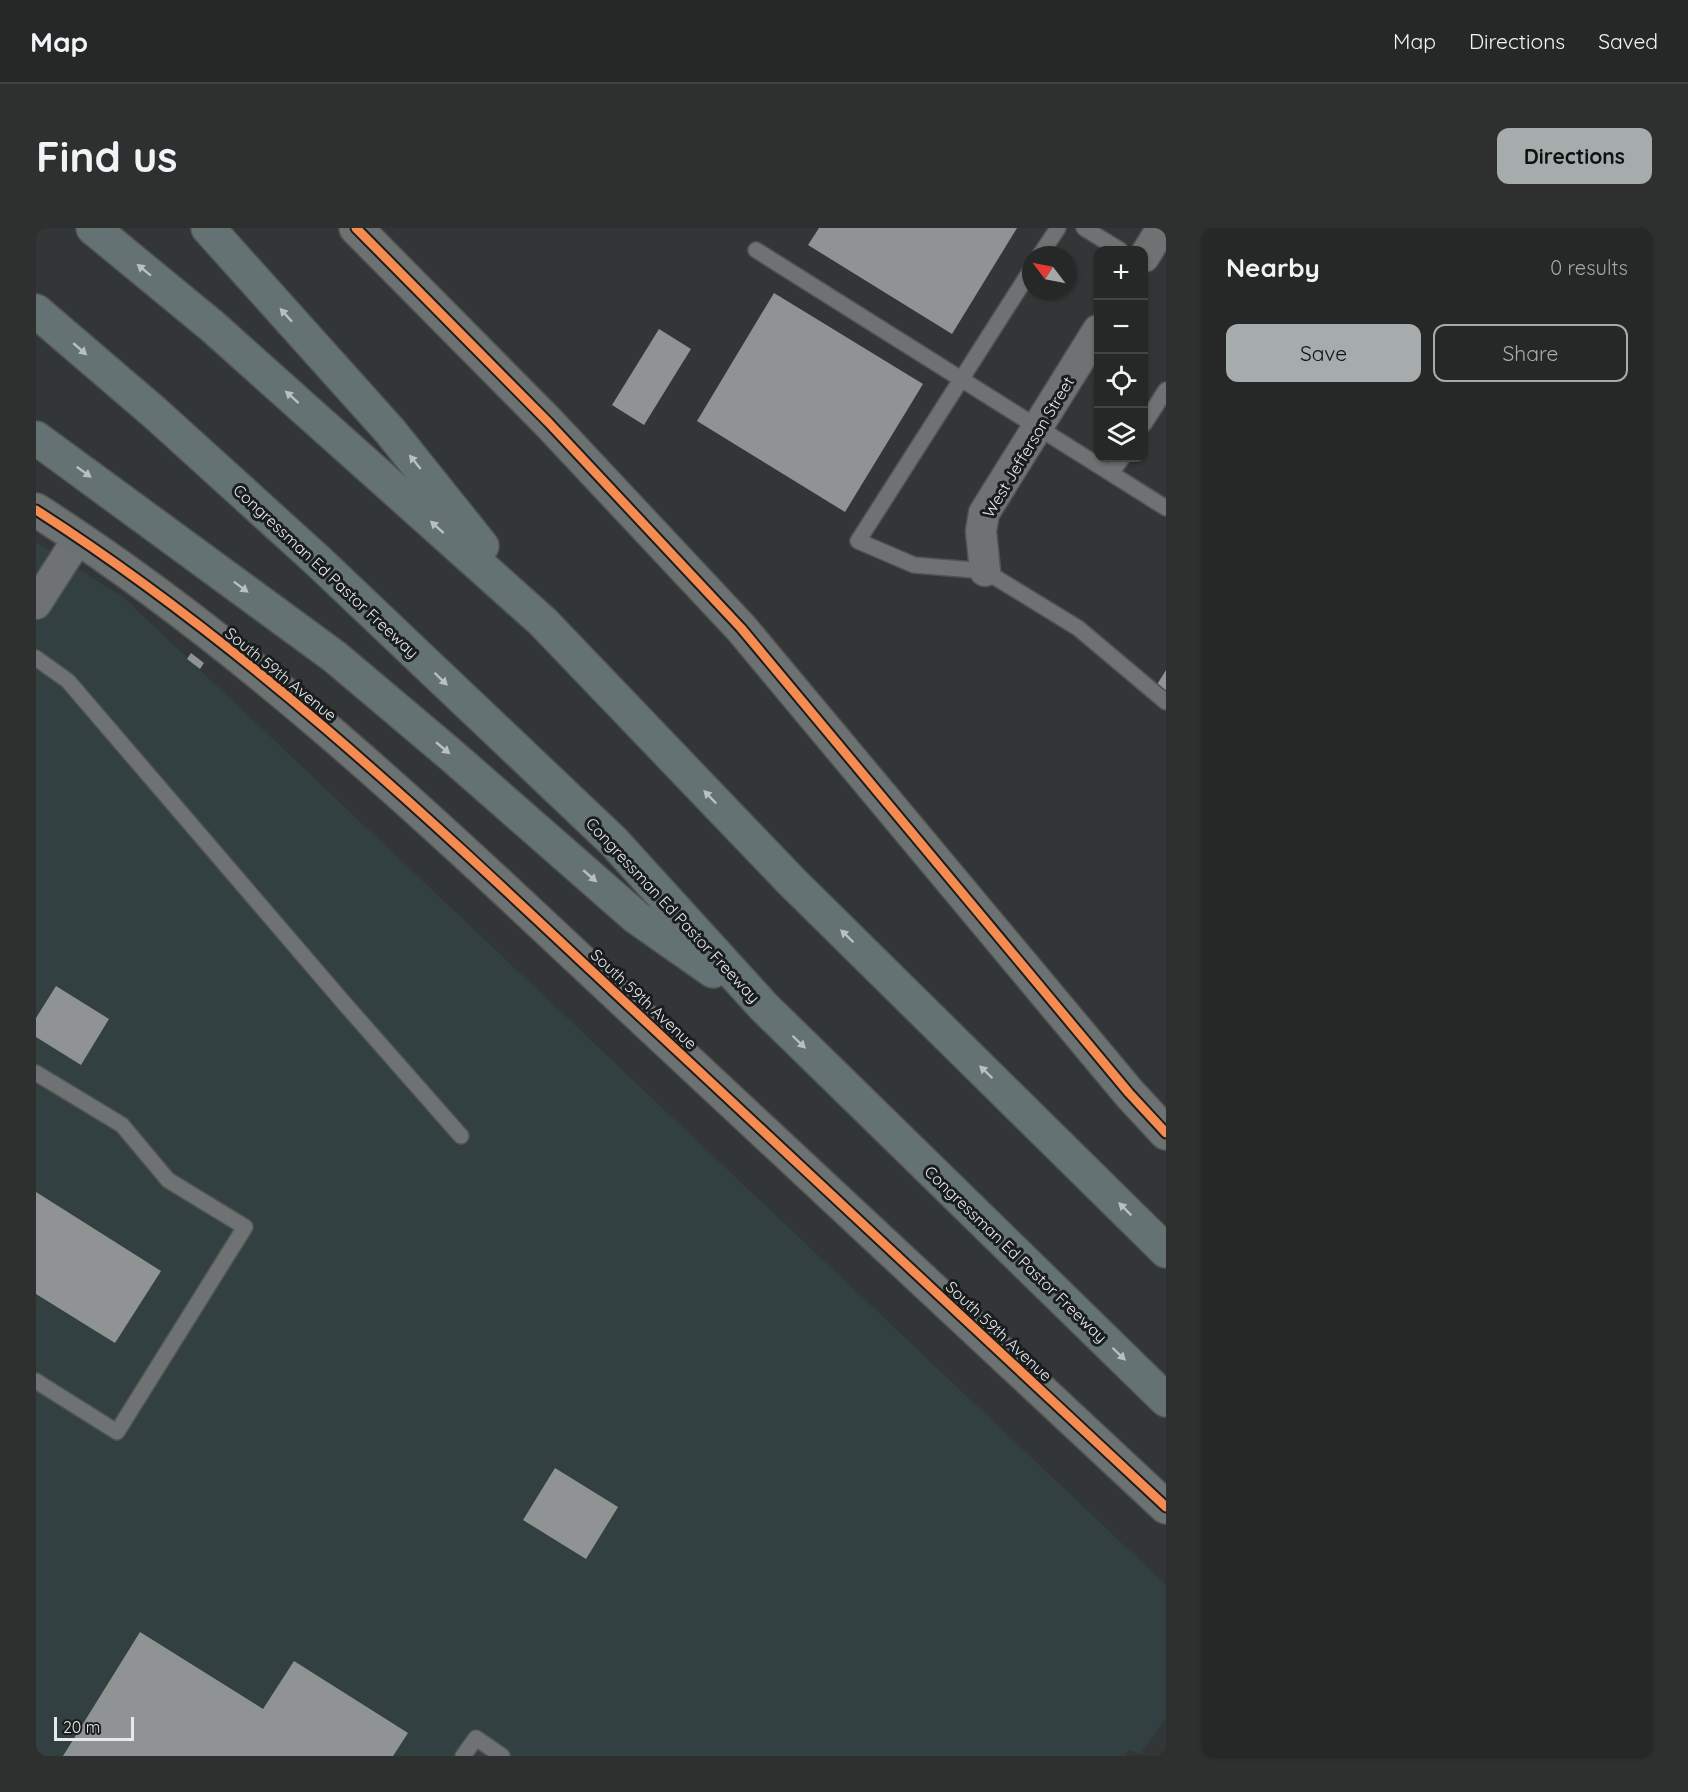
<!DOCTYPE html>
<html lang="en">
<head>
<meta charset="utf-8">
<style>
  body { margin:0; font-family:Quicksand,sans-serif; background:#2e3030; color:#f1f3f6 }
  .controls { position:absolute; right:18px; top:18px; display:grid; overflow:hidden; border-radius:12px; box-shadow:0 2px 4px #0004 }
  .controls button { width:54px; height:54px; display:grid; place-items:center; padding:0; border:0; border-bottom:2px solid #424445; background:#262828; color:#f1f3f6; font:30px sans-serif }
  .compass { position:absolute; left:986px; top:18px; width:54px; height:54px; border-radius:50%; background:#262828; box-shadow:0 2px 4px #0004; rotate:302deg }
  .scale { position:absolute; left:18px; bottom:15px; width:80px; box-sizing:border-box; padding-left:6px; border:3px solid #e5eaea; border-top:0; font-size:16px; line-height:21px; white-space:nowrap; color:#e5eaea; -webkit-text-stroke:4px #1a1d1e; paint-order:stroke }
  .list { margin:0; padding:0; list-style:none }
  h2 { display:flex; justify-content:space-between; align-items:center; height:78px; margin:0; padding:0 24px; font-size:26px }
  h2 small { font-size:20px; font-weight:400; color:#a4a6a8 }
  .actions { display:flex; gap:12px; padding:18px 24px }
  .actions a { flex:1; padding:14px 0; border:2px solid #a6abab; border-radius:12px; text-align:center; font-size:21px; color:#a6abab }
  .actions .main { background:#a6abab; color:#111 }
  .icon { flex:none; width:33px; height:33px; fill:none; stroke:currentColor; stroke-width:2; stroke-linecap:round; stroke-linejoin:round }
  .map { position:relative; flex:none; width:1130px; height:1528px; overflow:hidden; border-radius:12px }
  header { display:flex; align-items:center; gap:36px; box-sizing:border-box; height:84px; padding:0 30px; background:#262828; border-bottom:2px solid #424445 }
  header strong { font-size:28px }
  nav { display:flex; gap:33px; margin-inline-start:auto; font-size:21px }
  .intro { display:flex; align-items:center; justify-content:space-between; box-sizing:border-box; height:144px; padding:0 36px }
  h1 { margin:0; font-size:42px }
  .button { padding:15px 27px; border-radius:12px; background:#a6abab; color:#111; font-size:21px; font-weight:700 }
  main { display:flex; gap:36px; padding:0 36px }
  aside { flex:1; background:#262828; border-radius:12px; box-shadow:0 2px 4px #0004 }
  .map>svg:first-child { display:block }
</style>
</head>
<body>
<header>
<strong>Map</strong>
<nav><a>Map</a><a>Directions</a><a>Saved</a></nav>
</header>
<div class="intro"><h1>Find us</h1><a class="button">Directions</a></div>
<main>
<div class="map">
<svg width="1130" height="1528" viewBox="0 0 1130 1528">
  <rect width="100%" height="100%" fill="#323636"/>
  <polygon fill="#324041" points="0,314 88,370 1130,1357 1130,1490 1104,1526 1093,1522 1088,1528 0,1528"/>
  <g fill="#909394">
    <polygon points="783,0 981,0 916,106 772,17"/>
    <polygon points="738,65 887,156 809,284 661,193"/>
    <polygon points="623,101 655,121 608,197 576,177"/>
    <polygon points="155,425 168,435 164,441 151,431"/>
    <polygon points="1130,442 1130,464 1120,458"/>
    <polygon points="20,758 73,791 45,837 0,809 0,790"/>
    <polygon points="0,964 125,1043 79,1115 0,1066"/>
    <polygon points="519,1240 582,1279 550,1331 487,1292"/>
    <polygon points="104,1404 227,1481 258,1433 372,1505 357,1528 27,1528"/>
  </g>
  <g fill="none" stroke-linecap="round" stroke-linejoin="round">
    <g stroke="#4f5353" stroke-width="18">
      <g id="service">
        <polyline points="1048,0 1084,22"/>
        <polyline points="720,22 1130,280"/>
        <polyline points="1004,27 1022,0"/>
        <polyline points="995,42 822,313 878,337 949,343 1042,400 1130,474"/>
        <polyline points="1108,196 1130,162"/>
        <polyline points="1076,244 1086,230"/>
        <polyline points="0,430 32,453 308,775 425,908"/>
        <polyline points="0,845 86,897 132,952 209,999 81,1204 0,1153"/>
        <polyline points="427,1528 440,1510 466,1528"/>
      </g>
    </g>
    <g stroke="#4f5353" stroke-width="33">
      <g id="minor">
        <polyline points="1108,29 1126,0"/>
        <polyline points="949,343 945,303 948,285 1062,102"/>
        <polyline points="0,376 43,309"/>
      </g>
    </g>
    <g stroke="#4f5353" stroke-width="36">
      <g id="secondary">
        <polyline points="320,0 512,194 705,400 1093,865 1130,905"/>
        <path d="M0,282C211,417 394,591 576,762C761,934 945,1107 1130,1279"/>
      </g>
    </g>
    <g stroke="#4f5353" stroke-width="36">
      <g id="motorway">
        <polyline points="57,0 176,98 507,394 755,653 1130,1023"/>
        <polyline points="172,0 354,203 446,318"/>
        <polyline points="0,83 119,185 281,332 578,614 728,779 1130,1172"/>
        <polyline points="0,210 299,429 414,526 600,689 677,743"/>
      </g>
    </g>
    <use href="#service" stroke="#6e7272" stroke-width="15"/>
    <use href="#minor" stroke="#6e7272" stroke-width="30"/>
    <use href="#secondary" stroke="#6c7272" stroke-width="33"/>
    <use href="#motorway" stroke="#657273" stroke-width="33"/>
    <g stroke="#1a1d1e" stroke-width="13">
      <g id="cycleway">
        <polyline points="320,0 512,194 705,400 1093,865 1130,905"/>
        <path d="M0,282C211,417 394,591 576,762C761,934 945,1107 1130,1279"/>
      </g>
    </g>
    <use href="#cycleway" stroke="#f68b52" stroke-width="9"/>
  </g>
  <defs><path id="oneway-solid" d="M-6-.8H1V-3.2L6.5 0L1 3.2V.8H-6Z" transform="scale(1.5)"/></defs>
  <g fill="#b8c0c0">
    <use href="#oneway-solid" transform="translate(108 42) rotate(-141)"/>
    <use href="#oneway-solid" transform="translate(250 87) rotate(-132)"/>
    <use href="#oneway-solid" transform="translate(44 121) rotate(41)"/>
    <use href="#oneway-solid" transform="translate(256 169) rotate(-138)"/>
    <use href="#oneway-solid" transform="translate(379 234) rotate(-129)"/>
    <use href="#oneway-solid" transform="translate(48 244) rotate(36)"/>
    <use href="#oneway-solid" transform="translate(401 299) rotate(-138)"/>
    <use href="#oneway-solid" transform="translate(205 359) rotate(37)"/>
    <use href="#oneway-solid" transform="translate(405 451) rotate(44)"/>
    <use href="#oneway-solid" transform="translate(407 520) rotate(40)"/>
    <use href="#oneway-solid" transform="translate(674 569) rotate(-134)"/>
    <use href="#oneway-solid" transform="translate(554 648) rotate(41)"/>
    <use href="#oneway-solid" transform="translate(811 708) rotate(-136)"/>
    <use href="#oneway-solid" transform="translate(763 814) rotate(44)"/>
    <use href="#oneway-solid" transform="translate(950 844) rotate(-136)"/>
    <use href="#oneway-solid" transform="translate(1089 981) rotate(-135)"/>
    <use href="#oneway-solid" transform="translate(1083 1126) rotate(44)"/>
  </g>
  <g text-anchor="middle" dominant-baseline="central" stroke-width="6" stroke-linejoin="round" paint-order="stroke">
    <g font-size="16" fill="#e5eaea" stroke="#1a1d1e">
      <text transform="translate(992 219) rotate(-59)">West Jefferson Street</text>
      <text transform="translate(290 343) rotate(43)">Congressman Ed Pastor Freeway</text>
      <text transform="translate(245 446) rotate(39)">South 59th Avenue</text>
      <text transform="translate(637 682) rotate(47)">Congressman Ed Pastor Freeway</text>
      <text transform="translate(608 771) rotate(43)">South 59th Avenue</text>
      <text transform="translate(980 1026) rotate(44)">Congressman Ed Pastor Freeway</text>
      <text transform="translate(963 1103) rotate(43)">South 59th Avenue</text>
    </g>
  </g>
</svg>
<div class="controls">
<button>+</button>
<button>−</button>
<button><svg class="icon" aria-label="locate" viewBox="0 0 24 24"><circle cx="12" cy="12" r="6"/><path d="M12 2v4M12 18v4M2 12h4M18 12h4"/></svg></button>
<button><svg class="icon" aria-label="layers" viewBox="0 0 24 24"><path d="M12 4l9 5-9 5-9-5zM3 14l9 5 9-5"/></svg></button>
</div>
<svg class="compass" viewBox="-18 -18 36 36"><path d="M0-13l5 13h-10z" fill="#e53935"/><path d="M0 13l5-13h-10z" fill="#a4a6a8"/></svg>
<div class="scale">20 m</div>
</div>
<aside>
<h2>Nearby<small>0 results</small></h2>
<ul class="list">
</ul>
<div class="actions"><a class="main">Save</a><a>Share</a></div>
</aside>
</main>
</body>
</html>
